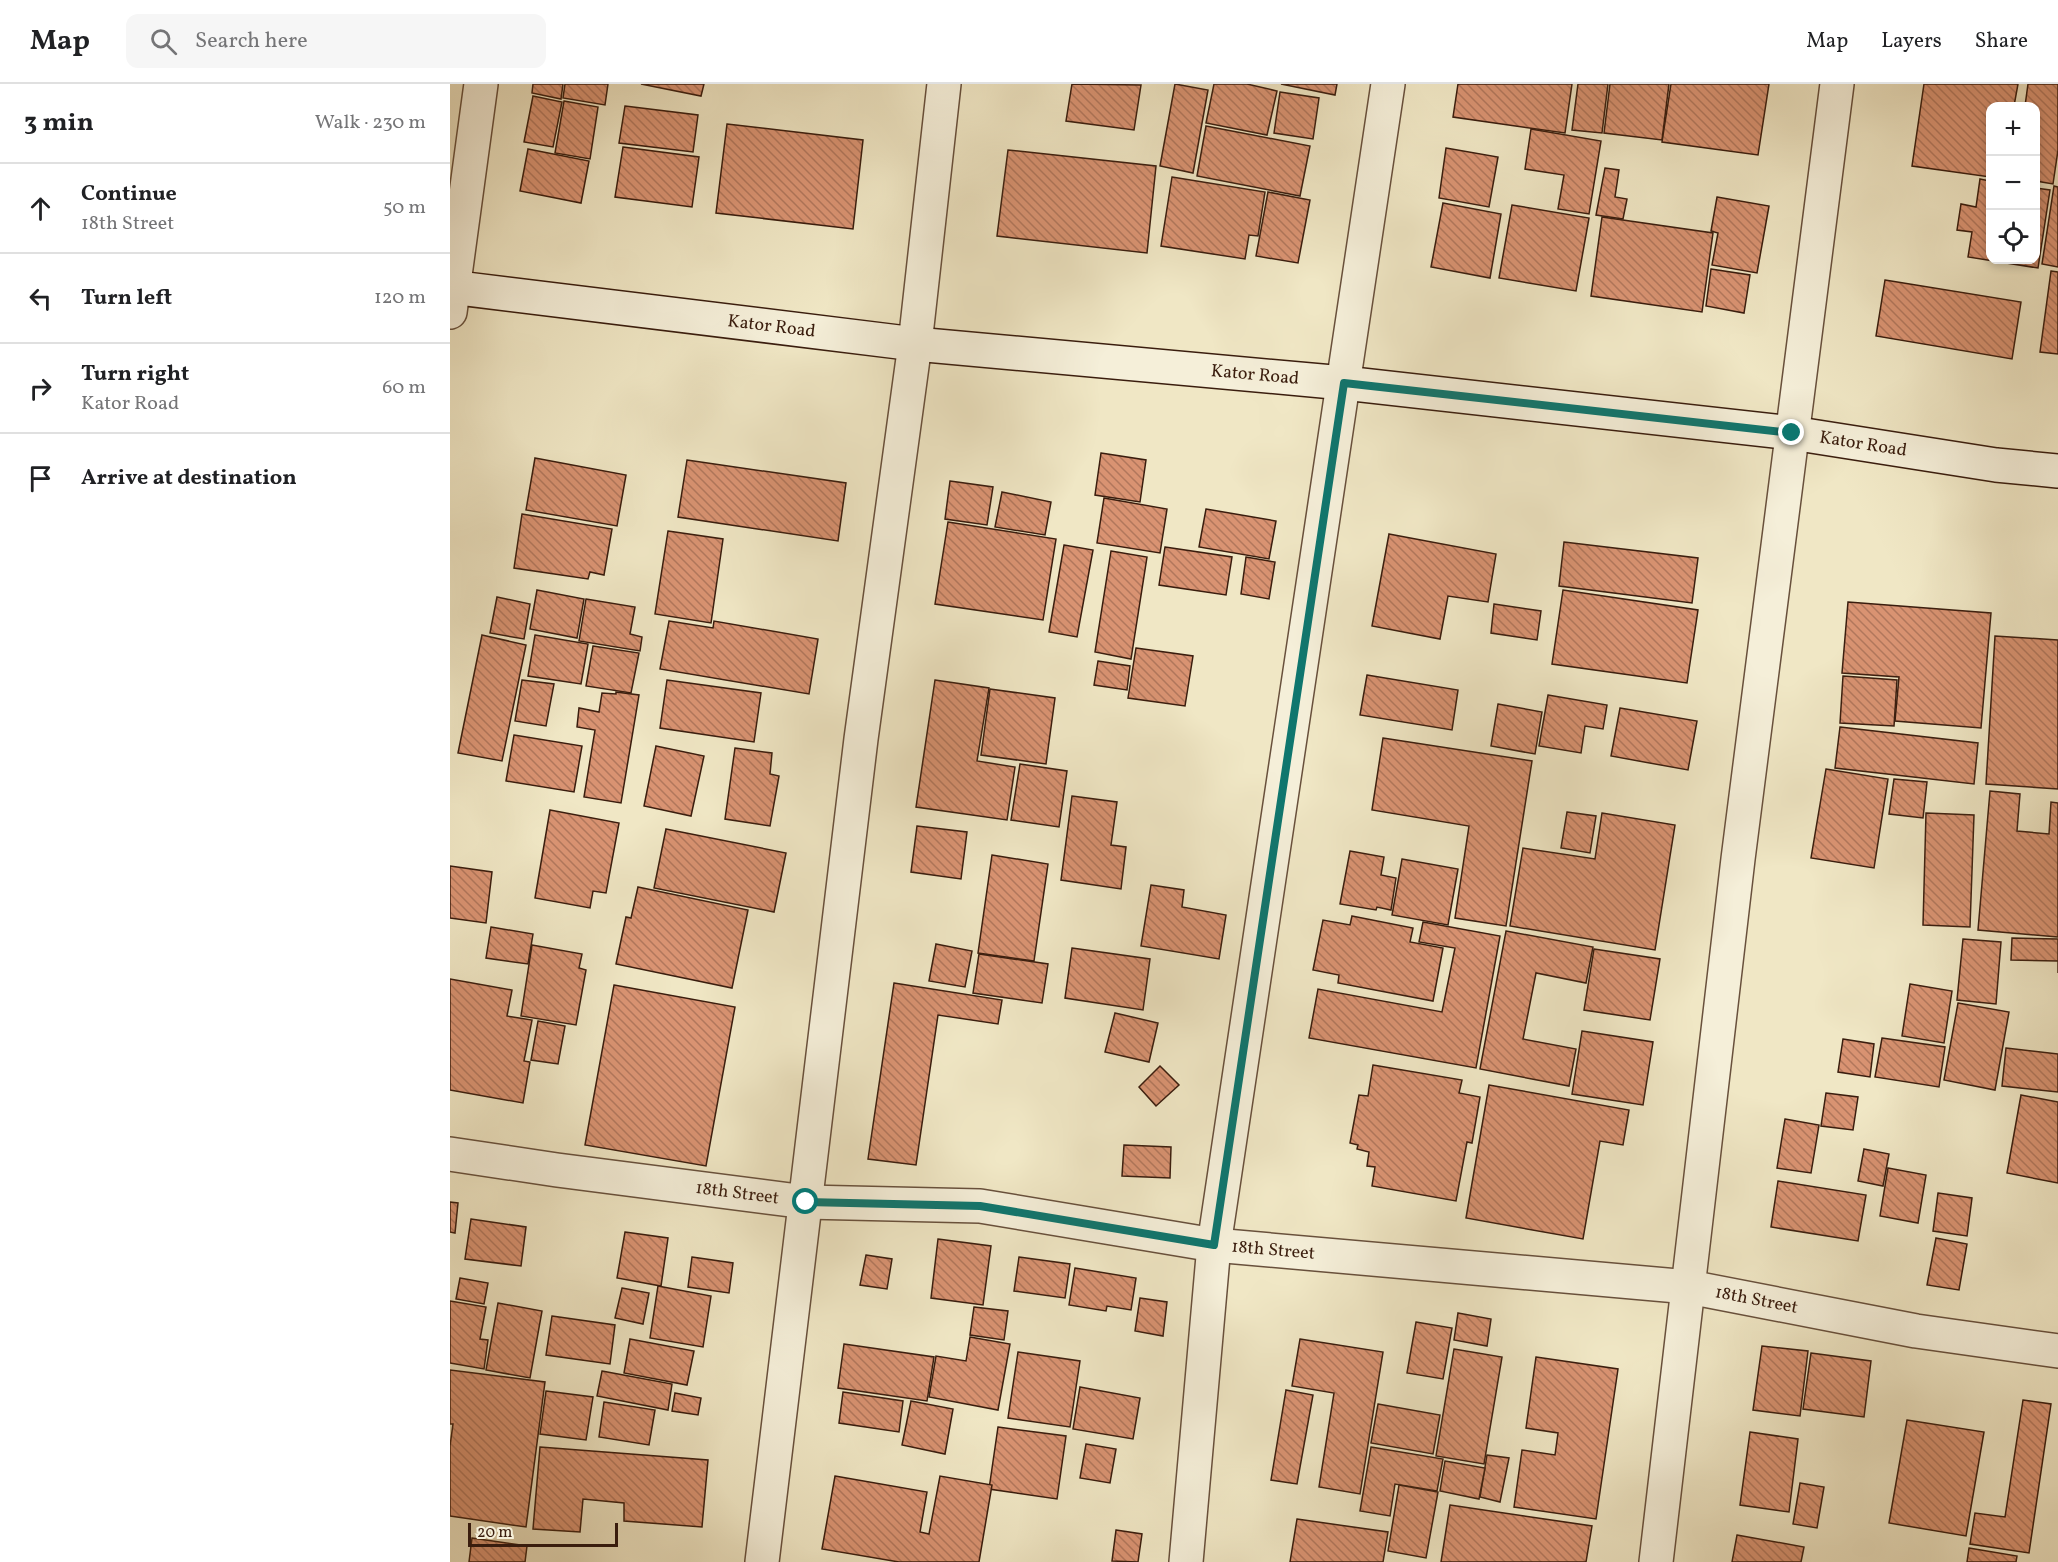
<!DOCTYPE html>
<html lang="en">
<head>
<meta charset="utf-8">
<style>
  body { margin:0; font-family:Vollkorn,serif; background:#f6f6f6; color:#202124 }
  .controls { position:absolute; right:18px; top:18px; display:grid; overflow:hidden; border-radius:12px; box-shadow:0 3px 9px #0003 }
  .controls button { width:54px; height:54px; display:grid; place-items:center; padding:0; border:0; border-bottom:2px solid #e0e0e0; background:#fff; color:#202124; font:30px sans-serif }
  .scale { position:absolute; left:18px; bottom:15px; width:150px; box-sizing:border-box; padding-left:6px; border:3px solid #3a1d0e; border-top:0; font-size:16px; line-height:21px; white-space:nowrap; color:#3a1d0e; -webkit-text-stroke:4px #f5efd9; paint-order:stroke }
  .stop { position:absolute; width:18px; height:18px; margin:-14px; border:4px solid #0f766e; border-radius:50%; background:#fff }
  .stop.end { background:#0f766e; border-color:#fff; box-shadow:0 2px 6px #0008 }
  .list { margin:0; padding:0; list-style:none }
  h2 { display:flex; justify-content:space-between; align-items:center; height:78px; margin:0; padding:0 24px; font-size:26px }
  h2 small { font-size:20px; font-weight:400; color:#757577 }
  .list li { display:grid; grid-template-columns:39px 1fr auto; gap:18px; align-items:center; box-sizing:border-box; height:90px; padding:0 24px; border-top:2px solid #e0e0e0 }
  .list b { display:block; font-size:22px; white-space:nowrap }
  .list p { margin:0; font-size:20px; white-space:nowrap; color:#757577 }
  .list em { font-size:20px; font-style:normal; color:#757577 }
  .icon { flex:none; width:33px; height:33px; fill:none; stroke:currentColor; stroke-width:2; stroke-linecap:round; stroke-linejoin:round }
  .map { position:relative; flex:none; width:1608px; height:1478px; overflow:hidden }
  header { display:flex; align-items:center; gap:36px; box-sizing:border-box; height:84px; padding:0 30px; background:#fff; border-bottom:2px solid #e0e0e0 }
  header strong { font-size:28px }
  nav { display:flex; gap:33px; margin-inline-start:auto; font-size:21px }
  .search { width:420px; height:54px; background:#f6f6f6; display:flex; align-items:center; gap:15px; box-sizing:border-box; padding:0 21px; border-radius:12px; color:#757577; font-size:22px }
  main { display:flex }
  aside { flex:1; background:#fff }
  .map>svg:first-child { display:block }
</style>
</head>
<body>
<header>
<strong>Map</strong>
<div class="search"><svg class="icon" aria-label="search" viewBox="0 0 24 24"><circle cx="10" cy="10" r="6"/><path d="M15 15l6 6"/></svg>Search here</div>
<nav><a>Map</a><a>Layers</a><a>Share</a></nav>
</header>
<main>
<aside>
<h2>3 min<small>Walk · 230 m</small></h2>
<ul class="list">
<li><svg class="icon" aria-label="ahead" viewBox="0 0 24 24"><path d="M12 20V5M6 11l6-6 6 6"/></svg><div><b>Continue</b><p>18th Street</p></div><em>50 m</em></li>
<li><svg class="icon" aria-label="left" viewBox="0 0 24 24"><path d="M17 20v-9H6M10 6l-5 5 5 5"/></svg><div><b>Turn left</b></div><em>120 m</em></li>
<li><svg class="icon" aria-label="right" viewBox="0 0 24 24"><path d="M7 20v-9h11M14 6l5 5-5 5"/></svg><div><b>Turn right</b><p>Kator Road</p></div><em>60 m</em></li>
<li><svg class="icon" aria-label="arrive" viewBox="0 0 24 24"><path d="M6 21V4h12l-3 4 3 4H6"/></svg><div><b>Arrive at destination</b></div></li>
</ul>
</aside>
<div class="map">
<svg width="1608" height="1478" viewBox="0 0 1608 1478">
  <defs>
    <pattern id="building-back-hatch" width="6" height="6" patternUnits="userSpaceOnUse" patternTransform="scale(1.5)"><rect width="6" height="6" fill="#d99372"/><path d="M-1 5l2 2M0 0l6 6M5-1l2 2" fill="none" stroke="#b1775c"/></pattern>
  </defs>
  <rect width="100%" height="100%" fill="#f0e7c5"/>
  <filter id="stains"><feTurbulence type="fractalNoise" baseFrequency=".00333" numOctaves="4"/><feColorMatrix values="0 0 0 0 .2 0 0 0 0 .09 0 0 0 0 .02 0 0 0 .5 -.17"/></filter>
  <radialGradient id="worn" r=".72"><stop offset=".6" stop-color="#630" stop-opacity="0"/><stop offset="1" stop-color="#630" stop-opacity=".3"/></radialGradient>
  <g fill="url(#building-back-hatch)" stroke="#3a1d0e" stroke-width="1.5">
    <polygon points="83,0 113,0 111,15 82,9"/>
    <polygon points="115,0 158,0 155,21 113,14"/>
    <polygon points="191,0 254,0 251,12"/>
    <polygon points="622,0 691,1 684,46 616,37"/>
    <polygon points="725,0 758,6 743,89 710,82"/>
    <polygon points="764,0 797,0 827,7 817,51 756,39"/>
    <polygon points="831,0 887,0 885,11"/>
    <polygon points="1008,0 1122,0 1115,49 1003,33"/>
    <polygon points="1128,0 1158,0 1152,49 1122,46"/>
    <polygon points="1160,0 1219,0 1212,56 1154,49"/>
    <polygon points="1221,0 1319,0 1308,71 1212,58"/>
    <polygon points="1474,0 1568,0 1564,22 1540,22 1540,93 1462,82"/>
    <polygon points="1578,0 1608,0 1608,66 1603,100 1586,97 1586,22 1575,22"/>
    <polygon points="830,8 869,14 863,55 824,49"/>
    <polygon points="83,12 112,18 103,63 74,58"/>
    <polygon points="114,17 148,23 140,75 105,69"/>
    <polygon points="175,22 248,31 243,68 169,59"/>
    <polygon points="277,40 413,56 403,145 266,129"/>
    <polygon points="756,42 860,62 850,112 747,92"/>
    <polygon points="1081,45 1151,57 1139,130 1108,125 1114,91 1075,85"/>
    <polygon points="173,63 249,73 242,123 165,113"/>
    <polygon points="996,64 1048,73 1039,123 989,114"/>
    <polygon points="78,65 139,77 131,119 70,107"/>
    <polygon points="558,66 706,82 697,169 547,152"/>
    <polygon points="1155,84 1169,86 1165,113 1177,115 1173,135 1146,131"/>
    <polygon points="722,93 815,108 808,152 799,151 795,175 711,162"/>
    <polygon points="1530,95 1540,97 1540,176 1586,176 1586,104 1600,106 1588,184 1518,173 1522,148 1507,146 1511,120 1526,123"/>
    <polygon points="1604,102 1608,103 1608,183 1592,180"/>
    <polygon points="818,108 860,116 848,179 806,172"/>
    <polygon points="1267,113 1319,122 1307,189 1262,181 1268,149 1261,147"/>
    <polygon points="993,119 1051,130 1040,194 981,183"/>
    <polygon points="1062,121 1139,134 1126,207 1049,194"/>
    <polygon points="1152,133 1263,149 1252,228 1141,212"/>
    <polygon points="1261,185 1300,191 1294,229 1256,222"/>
    <polygon points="1601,187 1608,188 1608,270 1590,268"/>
    <polygon points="1435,196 1571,218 1562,275 1426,252"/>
    <polygon points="651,369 696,376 690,418 645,411"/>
    <polygon points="85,374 176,391 167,442 76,426"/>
    <polygon points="237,376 396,399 388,457 228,433"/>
    <polygon points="500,397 543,403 537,441 495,435"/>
    <polygon points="552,408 601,418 595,451 545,443"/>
    <polygon points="654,414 717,425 710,469 647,459"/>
    <polygon points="756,425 826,437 819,475 749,463"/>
    <polygon points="72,430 162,445 154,491 140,488 138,495 64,484"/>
    <polygon points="498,438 606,455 593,536 485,520"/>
    <polygon points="218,447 273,455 261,539 205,530"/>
    <polygon points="939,450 1046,470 1038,518 998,512 990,555 922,542"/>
    <polygon points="1114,458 1248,474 1242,519 1109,502"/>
    <polygon points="614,461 643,466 627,553 599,548"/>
    <polygon points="715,463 782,473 776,511 709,501"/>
    <polygon points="661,467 697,473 681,575 645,568"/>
    <polygon points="796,473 825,478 819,515 791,510"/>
    <polygon points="87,506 134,515 127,554 80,545"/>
    <polygon points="1113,506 1248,526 1237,599 1102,580"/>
    <polygon points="47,513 80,520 74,555 40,549"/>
    <polygon points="136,515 185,523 180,550 192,553 190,567 129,557"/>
    <polygon points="1398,518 1541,529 1531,644 1445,637 1449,593 1392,589"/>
    <polygon points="1044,520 1091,527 1087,556 1041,549"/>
    <polygon points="219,537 263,544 264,537 368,555 359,610 210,585"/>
    <polygon points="32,551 76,561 52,677 8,669"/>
    <polygon points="85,551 138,560 131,600 78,592"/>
    <polygon points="1545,552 1608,556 1608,705 1536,700"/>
    <polygon points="143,562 189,569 181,609 136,602"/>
    <polygon points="686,564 743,572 735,622 678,614"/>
    <polygon points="648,577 680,582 677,606 644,601"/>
    <polygon points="917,591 1008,606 1002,646 910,631"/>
    <polygon points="1393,592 1447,596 1444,642 1390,639"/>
    <polygon points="72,596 104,600 96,642 65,637"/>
    <polygon points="217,596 311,609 304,658 210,644"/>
    <polygon points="485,596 539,604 527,677 565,683 557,736 466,723"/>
    <polygon points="540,605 605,614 596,680 531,671"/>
    <polygon points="166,608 189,611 171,719 134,713 145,646 127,643 129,624 149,628 152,609 166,610"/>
    <polygon points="1098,611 1157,621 1153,645 1135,642 1131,669 1089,662"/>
    <polygon points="1048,620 1092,628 1085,670 1041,662"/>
    <polygon points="1170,624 1247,637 1238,686 1161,672"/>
    <polygon points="1390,643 1528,659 1524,700 1385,684"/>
    <polygon points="64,651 132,662 124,708 56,697"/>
    <polygon points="933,654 1082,677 1056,842 1005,834 1019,742 922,726"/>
    <polygon points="206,662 254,672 241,732 194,722"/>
    <polygon points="285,664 322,669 320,690 329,692 320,742 275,735"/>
    <polygon points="570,680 617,687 609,743 561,736"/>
    <polygon points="1376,685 1438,695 1424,784 1361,774"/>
    <polygon points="1444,695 1477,698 1473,734 1439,730"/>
    <polygon points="1540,707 1570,710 1567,747 1599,750 1601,718 1608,719 1608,853 1528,846"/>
    <polygon points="622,712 667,718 661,761 676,763 671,805 611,796"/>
    <polygon points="100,726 169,739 156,809 143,807 140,824 85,814"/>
    <polygon points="1117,728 1146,732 1140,769 1111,764"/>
    <polygon points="1152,729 1225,741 1205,866 1060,842 1073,764 1145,775"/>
    <polygon points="1476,729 1524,731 1520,843 1473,841"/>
    <polygon points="467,742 517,748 511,795 461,788"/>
    <polygon points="216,745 336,769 324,828 204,804"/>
    <polygon points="900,767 934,773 931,791 946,794 941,826 927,823 926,826 890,820"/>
    <polygon points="542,771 598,780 584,877 528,869"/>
    <polygon points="952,775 1008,785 998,841 942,831"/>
    <polygon points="0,782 42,788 36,839 0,834"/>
    <polygon points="701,801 734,806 732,823 776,831 769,875 691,862"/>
    <polygon points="188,803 298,826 282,904 166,880 176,833 181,834"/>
    <polygon points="902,832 963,844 960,858 993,864 983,917 888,899 889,891 863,886 873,836 900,841"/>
    <polygon points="973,838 1050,852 1026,984 859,954 868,905 992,928 1005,864 969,858"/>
    <polygon points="41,843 83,850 78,880 36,874"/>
    <polygon points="1056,847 1143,863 1136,899 1086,889 1073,955 1126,965 1119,1002 1030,985"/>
    <polygon points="1562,854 1608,855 1608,889 1608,877 1561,876"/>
    <polygon points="1513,855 1551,858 1546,920 1507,916"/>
    <polygon points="486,860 522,867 515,903 479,897"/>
    <polygon points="82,861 132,870 129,884 136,886 126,941 71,932"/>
    <polygon points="622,864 700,875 693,926 615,914"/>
    <polygon points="1144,865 1210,875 1200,936 1134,926"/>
    <polygon points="529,870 598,880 592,919 523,909"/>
    <polygon points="0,895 62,906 57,932 82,936 74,977 80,978 73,1019 0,1006"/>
    <polygon points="444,899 552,916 548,940 488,931 466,1081 418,1075"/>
    <polygon points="1460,900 1502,907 1494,959 1452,952"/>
    <polygon points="164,901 285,923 256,1082 135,1061"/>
    <polygon points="1508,919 1559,928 1545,1006 1494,996"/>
    <polygon points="665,929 708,939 699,978 655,968"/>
    <polygon points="88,937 115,942 108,980 81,976"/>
    <polygon points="1132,947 1203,958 1193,1021 1122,1010"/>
    <polygon points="1432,954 1495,963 1489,1003 1425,993"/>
    <polygon points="1393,955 1424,960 1420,993 1388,988"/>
    <polygon points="1556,964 1608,970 1608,1008 1552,1002"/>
    <polygon points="923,981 1012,996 1009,1009 1030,1013 1022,1059 1017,1058 1006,1117 922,1102 925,1083 917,1082 919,1068 907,1065 908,1061 900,1059 909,1011 918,1012"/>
    <polygon points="710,982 729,1001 706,1022 689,1003"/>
    <polygon points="1039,1001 1179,1026 1173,1061 1150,1057 1133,1155 1016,1134"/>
    <polygon points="1376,1009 1408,1013 1403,1046 1371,1042"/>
    <polygon points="1571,1011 1608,1018 1608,1099 1557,1089"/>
    <polygon points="1335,1035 1369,1041 1361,1089 1327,1084"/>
    <polygon points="674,1061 721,1063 720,1094 672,1092"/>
    <polygon points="1414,1065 1439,1070 1433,1102 1408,1097"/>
    <polygon points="1438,1084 1476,1091 1468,1139 1430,1132"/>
    <polygon points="1328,1097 1416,1111 1408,1157 1321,1143"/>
    <polygon points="1488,1109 1522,1114 1517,1152 1483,1147"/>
    <polygon points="0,1118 8,1119 5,1149 0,1148"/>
    <polygon points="21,1135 76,1143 71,1182 15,1175"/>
    <polygon points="175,1148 218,1154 211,1202 167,1194"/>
    <polygon points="1486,1154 1517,1160 1509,1206 1477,1201"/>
    <polygon points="488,1155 541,1162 533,1221 481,1214"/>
    <polygon points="416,1171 442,1175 437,1205 410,1201"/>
    <polygon points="242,1173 283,1179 279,1209 238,1203"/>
    <polygon points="569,1173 620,1180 615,1214 564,1207"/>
    <polygon points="625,1184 686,1194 681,1226 657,1222 656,1227 619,1221"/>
    <polygon points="10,1194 38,1199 34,1220 6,1215"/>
    <polygon points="208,1202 261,1212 253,1263 200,1254"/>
    <polygon points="172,1204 199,1209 193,1240 165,1234"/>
    <polygon points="690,1214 717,1218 713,1252 685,1247"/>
    <polygon points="0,1217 36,1223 30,1255 38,1256 34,1285 0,1279"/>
    <polygon points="48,1219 92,1227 80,1294 36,1286"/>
    <polygon points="524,1223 558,1227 554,1256 520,1251"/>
    <polygon points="1008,1229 1041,1235 1037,1262 1004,1256"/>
    <polygon points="102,1232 165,1241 160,1280 96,1271"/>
    <polygon points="966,1238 1002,1244 993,1295 957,1289"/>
    <polygon points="520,1253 560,1260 548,1326 479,1313 486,1272 516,1277"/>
    <polygon points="180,1255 244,1267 237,1301 174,1289"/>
    <polygon points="850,1255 933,1268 910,1410 869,1403 884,1309 842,1302"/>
    <polygon points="394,1260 484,1273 477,1317 388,1304"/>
    <polygon points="1312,1262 1358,1267 1350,1332 1303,1326"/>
    <polygon points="1004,1265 1052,1273 1034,1380 986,1372"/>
    <polygon points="568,1268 630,1277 620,1343 558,1334"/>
    <polygon points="1361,1269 1421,1277 1414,1333 1353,1325"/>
    <polygon points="1086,1273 1168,1285 1146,1435 1064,1423 1072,1366 1105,1371 1108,1349 1076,1344"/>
    <polygon points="0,1286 95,1298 76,1443 0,1432 0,1362 3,1340 0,1340"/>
    <polygon points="152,1287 222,1300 218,1326 147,1312"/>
    <polygon points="630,1303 690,1314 683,1355 623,1345"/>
    <polygon points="836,1306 863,1311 847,1400 821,1396"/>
    <polygon points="96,1307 143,1313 136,1356 90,1350"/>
    <polygon points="393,1308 453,1317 449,1348 389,1339"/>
    <polygon points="225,1309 251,1314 248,1331 222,1327"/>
    <polygon points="1573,1316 1601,1320 1579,1469 1520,1460 1525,1429 1555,1433"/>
    <polygon points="461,1317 503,1325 495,1370 452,1361"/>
    <polygon points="154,1318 205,1326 199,1361 149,1353"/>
    <polygon points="928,1320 990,1331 983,1370 921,1359"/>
    <polygon points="1457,1336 1534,1348 1516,1452 1439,1439"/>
    <polygon points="548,1343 616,1352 607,1415 539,1405"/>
    <polygon points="1300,1348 1348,1355 1339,1428 1290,1421"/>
    <polygon points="636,1360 666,1365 660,1399 630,1394"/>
    <polygon points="90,1363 258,1376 252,1443 174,1437 174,1419 133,1415 130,1448 83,1445"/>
    <polygon points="921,1363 993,1375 987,1407 945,1400 940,1432 910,1427"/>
    <polygon points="1037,1371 1059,1374 1050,1418 1030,1413"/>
    <polygon points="995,1377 1035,1384 1029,1415 990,1407"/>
    <polygon points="385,1392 477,1408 470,1448 479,1450 490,1392 542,1401 529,1478 449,1478 372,1465"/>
    <polygon points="1350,1399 1374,1403 1367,1444 1343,1440"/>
    <polygon points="949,1401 988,1408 976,1474 938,1467"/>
    <polygon points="1000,1421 1142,1442 1136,1478 991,1478"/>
    <polygon points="847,1435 938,1448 933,1478 840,1478"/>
    <polygon points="666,1446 692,1450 688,1478 662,1477"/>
    <polygon points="1287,1451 1354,1463 1351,1478 1282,1478"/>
    <polygon points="22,1454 77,1462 75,1478 19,1478"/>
    <polygon points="1519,1464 1567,1472 1566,1478 1517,1478"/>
  </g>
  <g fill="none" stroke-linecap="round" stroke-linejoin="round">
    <g stroke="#68503c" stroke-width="36">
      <g id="minor">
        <polyline points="0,228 31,0"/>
        <path id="s1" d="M0,1070L107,1086L356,1118L530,1122L764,1161L1239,1203L1466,1247L1608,1267"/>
        <polyline points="312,1478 411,655 465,260 494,0"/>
        <polyline points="736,1478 764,1161 938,0"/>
        <polyline points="1206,1478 1288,775 1387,0"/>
      </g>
    </g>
    <g stroke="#3a1d0e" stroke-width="36">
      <g id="secondary">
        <path id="s2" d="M0,203L465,260L894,299L1342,349L1546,381L1608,387"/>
      </g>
    </g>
    <use href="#minor" stroke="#f5efd9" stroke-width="33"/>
    <use href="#secondary" stroke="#f5efd9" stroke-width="33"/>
  </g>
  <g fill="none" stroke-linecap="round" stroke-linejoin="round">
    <polyline stroke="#0f766e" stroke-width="8" points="356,1118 530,1122 764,1161 894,299 1342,349"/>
  </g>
  <g text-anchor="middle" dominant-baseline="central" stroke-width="4.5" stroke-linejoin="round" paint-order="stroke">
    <g font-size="18" fill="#3a1d0e" stroke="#f5efd9">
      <text stroke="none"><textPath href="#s2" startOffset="324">Kator Road</textPath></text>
      <text stroke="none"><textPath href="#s2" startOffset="810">Kator Road</textPath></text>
      <text stroke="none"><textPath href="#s2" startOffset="1422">Kator Road</textPath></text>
      <text stroke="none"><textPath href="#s1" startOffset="290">18th Street</textPath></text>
      <text stroke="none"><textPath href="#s1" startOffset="830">18th Street</textPath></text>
      <text stroke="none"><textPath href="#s1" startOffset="1316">18th Street</textPath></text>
    </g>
  </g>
  <rect width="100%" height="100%" filter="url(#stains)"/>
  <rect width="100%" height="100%" fill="url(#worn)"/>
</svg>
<div class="controls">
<button>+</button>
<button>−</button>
<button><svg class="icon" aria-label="locate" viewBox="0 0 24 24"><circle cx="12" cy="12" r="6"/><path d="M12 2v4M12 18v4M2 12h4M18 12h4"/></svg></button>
</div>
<div class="scale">20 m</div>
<div class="stop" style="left:356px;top:1118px"></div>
<div class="stop end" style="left:1342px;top:349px"></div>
</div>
</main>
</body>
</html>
